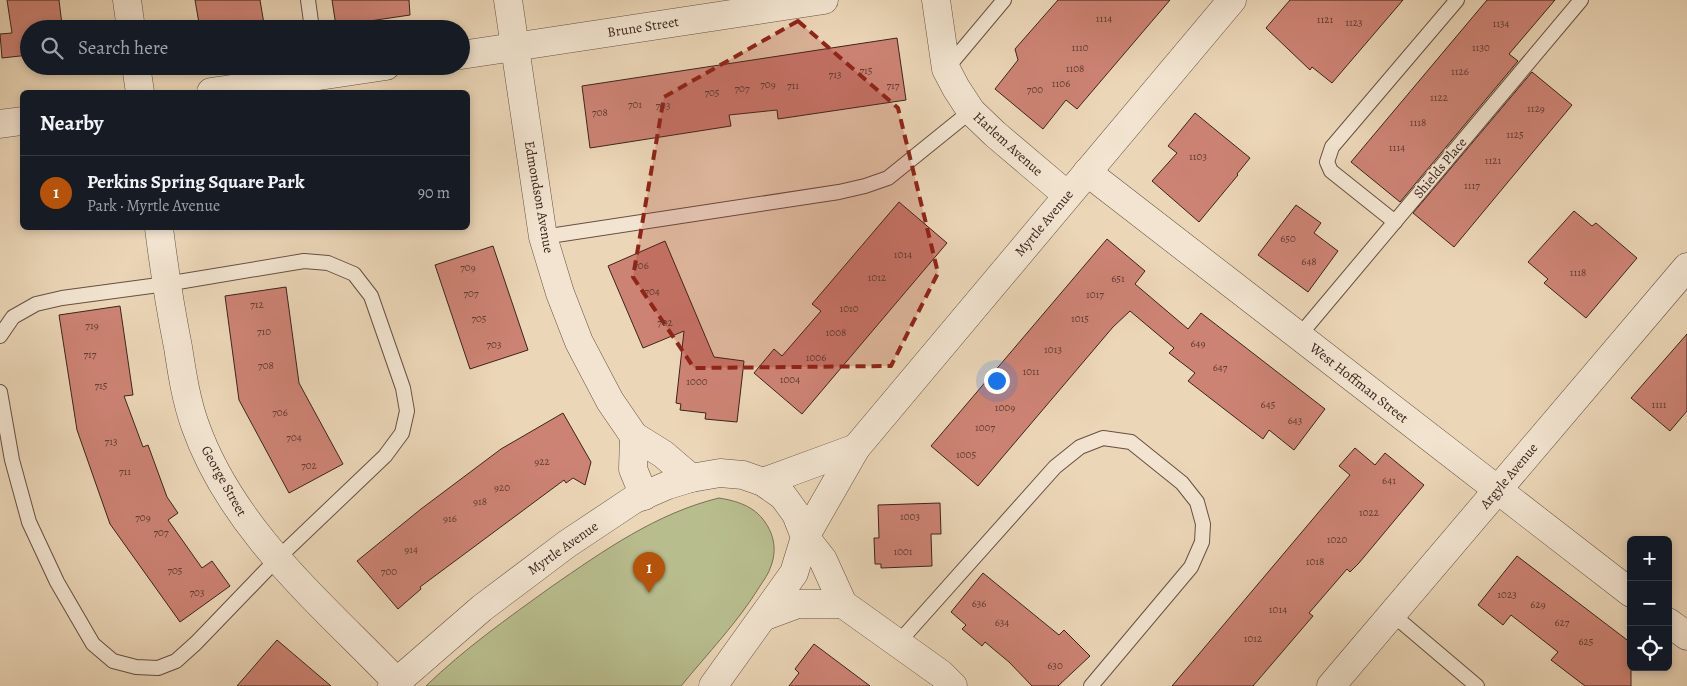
<!DOCTYPE html>
<html lang="en">
<head>
<meta charset="utf-8">
<style>
  body { margin:0; font-family:Alegreya,serif; background:#20242c; color:#f1f3f6 }
  .controls { position:absolute; right:15px; bottom:15px; display:grid; overflow:hidden; border-radius:8px; box-shadow:0 2px 8px #0003 }
  .controls button { width:45px; height:45px; display:grid; place-items:center; padding:0; border:0; border-bottom:1px solid #363941; background:#171b24; color:#f1f3f6; font:25px sans-serif }
  .you { position:absolute; left:996px; top:380px; width:18px; height:18px; margin:-12px; border:4px solid #fff; border-radius:50%; background:#1a73e8; box-shadow:0 0 0 8px #1a73e833 }
  .badge { display:grid; place-items:center; width:32px; height:32px; border-radius:50%; background:#b45309; color:#fff; font-size:16px; font-weight:700 }
  .pin { position:absolute; translate:-50% -41px; filter:drop-shadow(0 1px 2px #0008) }
  .pin::after { content:''; position:absolute; top:26px; width:18px; height:15px; background:inherit; clip-path:polygon(0 0,100% 0,50% 100%) }
  .list { margin:0; padding:0; list-style:none }
  h2 { display:flex; justify-content:space-between; align-items:center; height:65px; margin:0; padding:0 20px; font-size:21px }
  h2 small { font-size:16px; font-weight:400; color:#9ea1a6 }
  .list li { display:grid; grid-template-columns:32px 1fr auto; gap:15px; align-items:center; box-sizing:border-box; height:75px; padding:0 20px; border-top:1px solid #363941 }
  .list b { display:block; font-size:19px; white-space:nowrap }
  .list p { margin:0; font-size:16px; white-space:nowrap; color:#9ea1a6 }
  .list em { font-size:16px; font-style:normal; color:#9ea1a6 }
  .icon { flex:none; width:28px; height:28px; fill:none; stroke:currentColor; stroke-width:2; stroke-linecap:round; stroke-linejoin:round }
  .map { position:relative; flex:none; width:1687px; height:686px; overflow:hidden }
  .search { position:absolute; background:#171b24; box-shadow:0 2px 8px #0003; left:20px; top:20px; width:450px; height:55px; display:flex; align-items:center; gap:12px; box-sizing:border-box; padding:0 18px; border-radius:28px; color:#9ea1a6; font-size:19px }
  .panel { position:absolute; background:#171b24; box-shadow:0 2px 8px #0003; left:20px; top:90px; width:450px; height:140px; border-radius:8px }
  .map>svg:first-child { display:block }
</style>
</head>
<body>
<div class="map">
<svg width="1687" height="686" viewBox="0 0 1687 686">
  <rect width="100%" height="100%" fill="#ebd6b7"/>
  <filter id="stains"><feTurbulence type="fractalNoise" baseFrequency=".004" numOctaves="4"/><feColorMatrix values="0 0 0 0 .2 0 0 0 0 .09 0 0 0 0 .02 0 0 0 .5 -.17"/></filter>
  <radialGradient id="worn" r=".72"><stop offset=".6" stop-color="#630" stop-opacity="0"/><stop offset="1" stop-color="#630" stop-opacity=".3"/></radialGradient>
  <path fill="#b8bd8e" stroke="#797055" d="M719,498C737,501 754,506 765,522C774,535 777,550 771,566C769,573 764,580 760,586C738,622 708,653 681,686H426C464,649 508,618 551,587C603,551 657,513 719,498Z"/>
  <g fill="#cd8374" stroke="#3a241c">
    <polygon points="7,0 59,0 62,25 74,23 75,29 29,29 29,55 2,58 0,34 12,33"/>
    <polygon points="195,0 260,0 264,24 233,29 200,29"/>
    <polygon points="332,0 409,0 410,15 336,26"/>
    <polygon points="1058,0 1170,0 1077,109 1066,100 1043,129 995,89 1018,60 1015,49"/>
    <polygon points="1290,0 1403,0 1332,83 1312,67 1310,70 1266,28"/>
    <polygon points="1487,0 1555,0 1509,54 1518,61 1400,202 1351,162"/>
    <polygon points="897,38 906,100 778,119 777,110 729,115 731,126 590,148 582,86"/>
    <polygon points="1532,72 1572,105 1454,247 1413,213"/>
    <polygon points="1195,113 1250,158 1237,174 1238,175 1199,222 1152,181 1177,153 1168,146"/>
    <polygon points="899,202 947,243 802,414 754,373 774,349 782,356 821,311 812,304"/>
    <polygon points="1296,205 1321,223 1314,233 1338,251 1308,292 1258,255"/>
    <polygon points="1574,211 1592,226 1596,223 1637,258 1586,318 1544,283 1548,279 1528,262"/>
    <polygon points="1107,239 1145,271 1135,284 1188,329 1201,313 1325,409 1294,450 1269,430 1263,439 1188,381 1195,373 1169,353 1174,348 1130,311 1113,327 978,486 931,446"/>
    <polygon points="665,241 714,357 744,361 737,422 705,419 706,413 680,410 681,404 676,403 684,331 643,348 608,266"/>
    <polygon points="493,246 528,350 470,369 435,265"/>
    <polygon points="286,287 299,383 343,464 289,493 239,400 225,296"/>
    <polygon points="120,306 133,395 124,396 143,447 148,445 167,497 178,513 168,520 202,568 212,561 230,586 180,622 110,524 77,430 59,315"/>
    <polygon points="1687,334 1687,411 1670,431 1631,398"/>
    <polygon points="563,413 591,462 585,485 573,478 566,483 564,480 420,587 421,589 398,609 357,561 421,509 501,449"/>
    <polygon points="1355,448 1375,465 1385,453 1424,485 1359,563 1350,572 1347,569 1309,613 1313,616 1253,686 1172,686 1350,475 1339,466"/>
    <polygon points="940,503 941,534 931,534 932,566 881,568 881,564 875,564 874,538 879,538 878,505"/>
    <polygon points="1517,556 1631,643 1631,686 1585,686 1551,660 1558,652 1511,615 1503,625 1478,605"/>
    <polygon points="983,573 1059,635 1064,630 1090,656 1058,686 1032,686 1009,662 985,642 982,646 962,629 966,625 951,612"/>
    <polygon points="277,640 331,686 237,686"/>
    <polygon points="814,644 870,686 789,686 799,673 795,669"/>
  </g>
  <g fill="none" stroke-linecap="round" stroke-linejoin="round">
    <g stroke="#665043" stroke-width="16">
      <g id="lane">
        <polyline points="308,0 312,29"/>
        <polyline points="947,68 1004,0"/>
        <polyline points="1395,222 1331,171 1327,162 1332,147 1457,0"/>
        <polyline points="543,237 839,192 865,186 888,178 971,111"/>
        <polyline points="0,336 13,317 36,304 62,298 166,284 304,261 328,263 354,274 371,296 403,388 407,411 402,433 385,456 277,559 196,643 176,661 158,668 136,667 113,661 93,644 57,582 29,522 12,460 0,392"/>
        <polyline points="1299,336 1581,0"/>
        <polyline points="1392,614 1477,686"/>
        <polyline points="898,643 1055,467 1080,447 1103,438 1131,442 1182,483 1197,502 1203,524 1202,542 1191,567 1091,686"/>
      </g>
    </g>
    <g stroke="#665043" stroke-width="29">
      <g id="street">
        <polyline points="127,0 131,29"/>
        <polyline points="508,0 543,237 560,293 579,342 610,401 634,436 663,454 691,478"/>
        <polyline points="936,0 946,69 956,88 971,111 995,134 1067,195"/>
        <polyline points="461,55 824,0"/>
        <polyline points="136,66 140,92"/>
        <polyline points="211,92 386,66"/>
        <polyline points="0,124 22,121"/>
        <polyline points="1087,172 1631,593"/>
        <path d="M159,228C164,268 170,307 178,347C182,373 186,400 195,425C232,530 321,603 396,681"/>
        <polyline points="634,436 633,469 644,496"/>
        <polyline points="763,482 856,448"/>
        <polyline points="763,617 798,604 843,604"/>
        <polyline points="1668,622 1687,636"/>
        <polyline points="392,686 482,608 567,544 633,500 668,485 691,478 720,473 743,475 763,482 783,496 796,514 805,537 794,573 713,686"/>
        <polyline points="953,686 941,674 843,604 823,560 805,537 856,448 1232,0"/>
        <polyline points="1331,686 1687,267"/>
      </g>
    </g>
    <use href="#lane" stroke="#f2e4d0" stroke-width="14"/>
    <use href="#street" stroke="#f2e4d0" stroke-width="28"/>
  </g>
  <path fill="#8f2418" fill-opacity="0.2" stroke="#8f2418" stroke-width="4" stroke-dasharray="10 6" stroke-linejoin="round" d="M798,21L898,108L938,273L891,366L694,368L633,277L664,97Z"/>
  <g text-anchor="middle" dominant-baseline="central" stroke-width="4" stroke-linejoin="round" paint-order="stroke">
    <g font-size="11" fill="#5f3c32">
      <text x="1104" y="18">1114</text>
      <text x="1325" y="19">1121</text>
      <text x="1354" y="22">1123</text>
      <text x="1501" y="23">1134</text>
      <text x="1080" y="47">1110</text>
      <text x="1481" y="47">1130</text>
      <text x="1075" y="68">1108</text>
      <text x="866" y="70">715</text>
      <text x="1460" y="71">1126</text>
      <text x="835" y="74">713</text>
      <text x="1061" y="83">1106</text>
      <text x="768" y="84">709</text>
      <text x="793" y="85">711</text>
      <text x="893" y="85">717</text>
      <text x="742" y="88">707</text>
      <text x="1035" y="89">700</text>
      <text x="712" y="92">705</text>
      <text x="1439" y="97">1122</text>
      <text x="635" y="104">701</text>
      <text x="663" y="105">703</text>
      <text x="1536" y="108">1129</text>
      <text x="600" y="112">708</text>
      <text x="1418" y="122">1118</text>
      <text x="1515" y="134">1125</text>
      <text x="1397" y="147">1114</text>
      <text x="1198" y="156">1103</text>
      <text x="1493" y="160">1121</text>
      <text x="1472" y="185">1117</text>
      <text x="1288" y="238">650</text>
      <text x="903" y="254">1014</text>
      <text x="1309" y="261">648</text>
      <text x="641" y="265">706</text>
      <text x="468" y="267">709</text>
      <text x="1578" y="272">1118</text>
      <text x="877" y="277">1012</text>
      <text x="1118" y="278">651</text>
      <text x="652" y="291">704</text>
      <text x="471" y="293">707</text>
      <text x="1095" y="294">1017</text>
      <text x="257" y="304">712</text>
      <text x="849" y="308">1010</text>
      <text x="479" y="318">705</text>
      <text x="1080" y="318">1015</text>
      <text x="665" y="322">702</text>
      <text x="92" y="325">719</text>
      <text x="264" y="331">710</text>
      <text x="836" y="332">1008</text>
      <text x="1198" y="343">649</text>
      <text x="494" y="344">703</text>
      <text x="1053" y="349">1013</text>
      <text x="90" y="354">717</text>
      <text x="816" y="357">1006</text>
      <text x="266" y="365">708</text>
      <text x="1220" y="367">647</text>
      <text x="1031" y="371">1011</text>
      <text x="790" y="379">1004</text>
      <text x="697" y="381">1000</text>
      <text x="101" y="385">715</text>
      <text x="1268" y="404">645</text>
      <text x="1659" y="404">1111</text>
      <text x="1005" y="407">1009</text>
      <text x="280" y="412">706</text>
      <text x="1295" y="420">643</text>
      <text x="985" y="427">1007</text>
      <text x="294" y="437">704</text>
      <text x="111" y="441">713</text>
      <text x="966" y="454">1005</text>
      <text x="542" y="461">922</text>
      <text x="309" y="465">702</text>
      <text x="125" y="471">711</text>
      <text x="1389" y="480">641</text>
      <text x="502" y="487">920</text>
      <text x="480" y="501">918</text>
      <text x="1369" y="512">1022</text>
      <text x="910" y="516">1003</text>
      <text x="143" y="517">709</text>
      <text x="450" y="518">916</text>
      <text x="161" y="532">707</text>
      <text x="1337" y="539">1020</text>
      <text x="411" y="549">914</text>
      <text x="903" y="551">1001</text>
      <text x="1315" y="561">1018</text>
      <text x="175" y="570">705</text>
      <text x="389" y="571">700</text>
      <text x="197" y="592">703</text>
      <text x="1507" y="594">1023</text>
      <text x="979" y="603">636</text>
      <text x="1538" y="604">629</text>
      <text x="1278" y="609">1014</text>
      <text x="1002" y="622">634</text>
      <text x="1562" y="622">627</text>
      <text x="1253" y="638">1012</text>
      <text x="1586" y="641">625</text>
      <text x="1055" y="665">630</text>
    </g>
    <g font-size="14" fill="#3a241c" stroke="#f2e4d0">
      <text transform="translate(643 27) rotate(-9)">Brune Street</text>
      <text transform="translate(1008 144) rotate(42)">Harlem Avenue</text>
      <text transform="translate(1440 168) rotate(-50)">Shields Place</text>
      <text transform="translate(539 197) rotate(80)">Edmondson Avenue</text>
      <text transform="translate(1044 223) rotate(-50)">Myrtle Avenue</text>
      <text transform="translate(1359 383) rotate(38)">West Hoffman Street</text>
      <text transform="translate(1509 476) rotate(-50)">Argyle Avenue</text>
      <text transform="translate(224 481) rotate(61)">George Street</text>
      <text transform="translate(563 548) rotate(-35)">Myrtle Avenue</text>
    </g>
  </g>
  <rect width="100%" height="100%" filter="url(#stains)"/>
  <rect width="100%" height="100%" fill="url(#worn)"/>
</svg>
<div class="controls">
<button>+</button>
<button>−</button>
<button><svg class="icon" aria-label="locate" viewBox="0 0 24 24"><circle cx="12" cy="12" r="6"/><path d="M12 2v4M12 18v4M2 12h4M18 12h4"/></svg></button>
</div>
<div class="you"></div>
<div class="pin badge" style="left:649px;top:593px">1</div>
<div class="search"><svg class="icon" aria-label="search" viewBox="0 0 24 24"><circle cx="10" cy="10" r="6"/><path d="M15 15l6 6"/></svg>Search here</div>
<section class="panel">
<h2>Nearby<small></small></h2>
<ul class="list">
<li><span class="badge">1</span><div><b>Perkins Spring Square Park</b><p>Park · Myrtle Avenue</p></div><em>90 m</em></li>
</ul>
</section>
</div>
</body>
</html>
